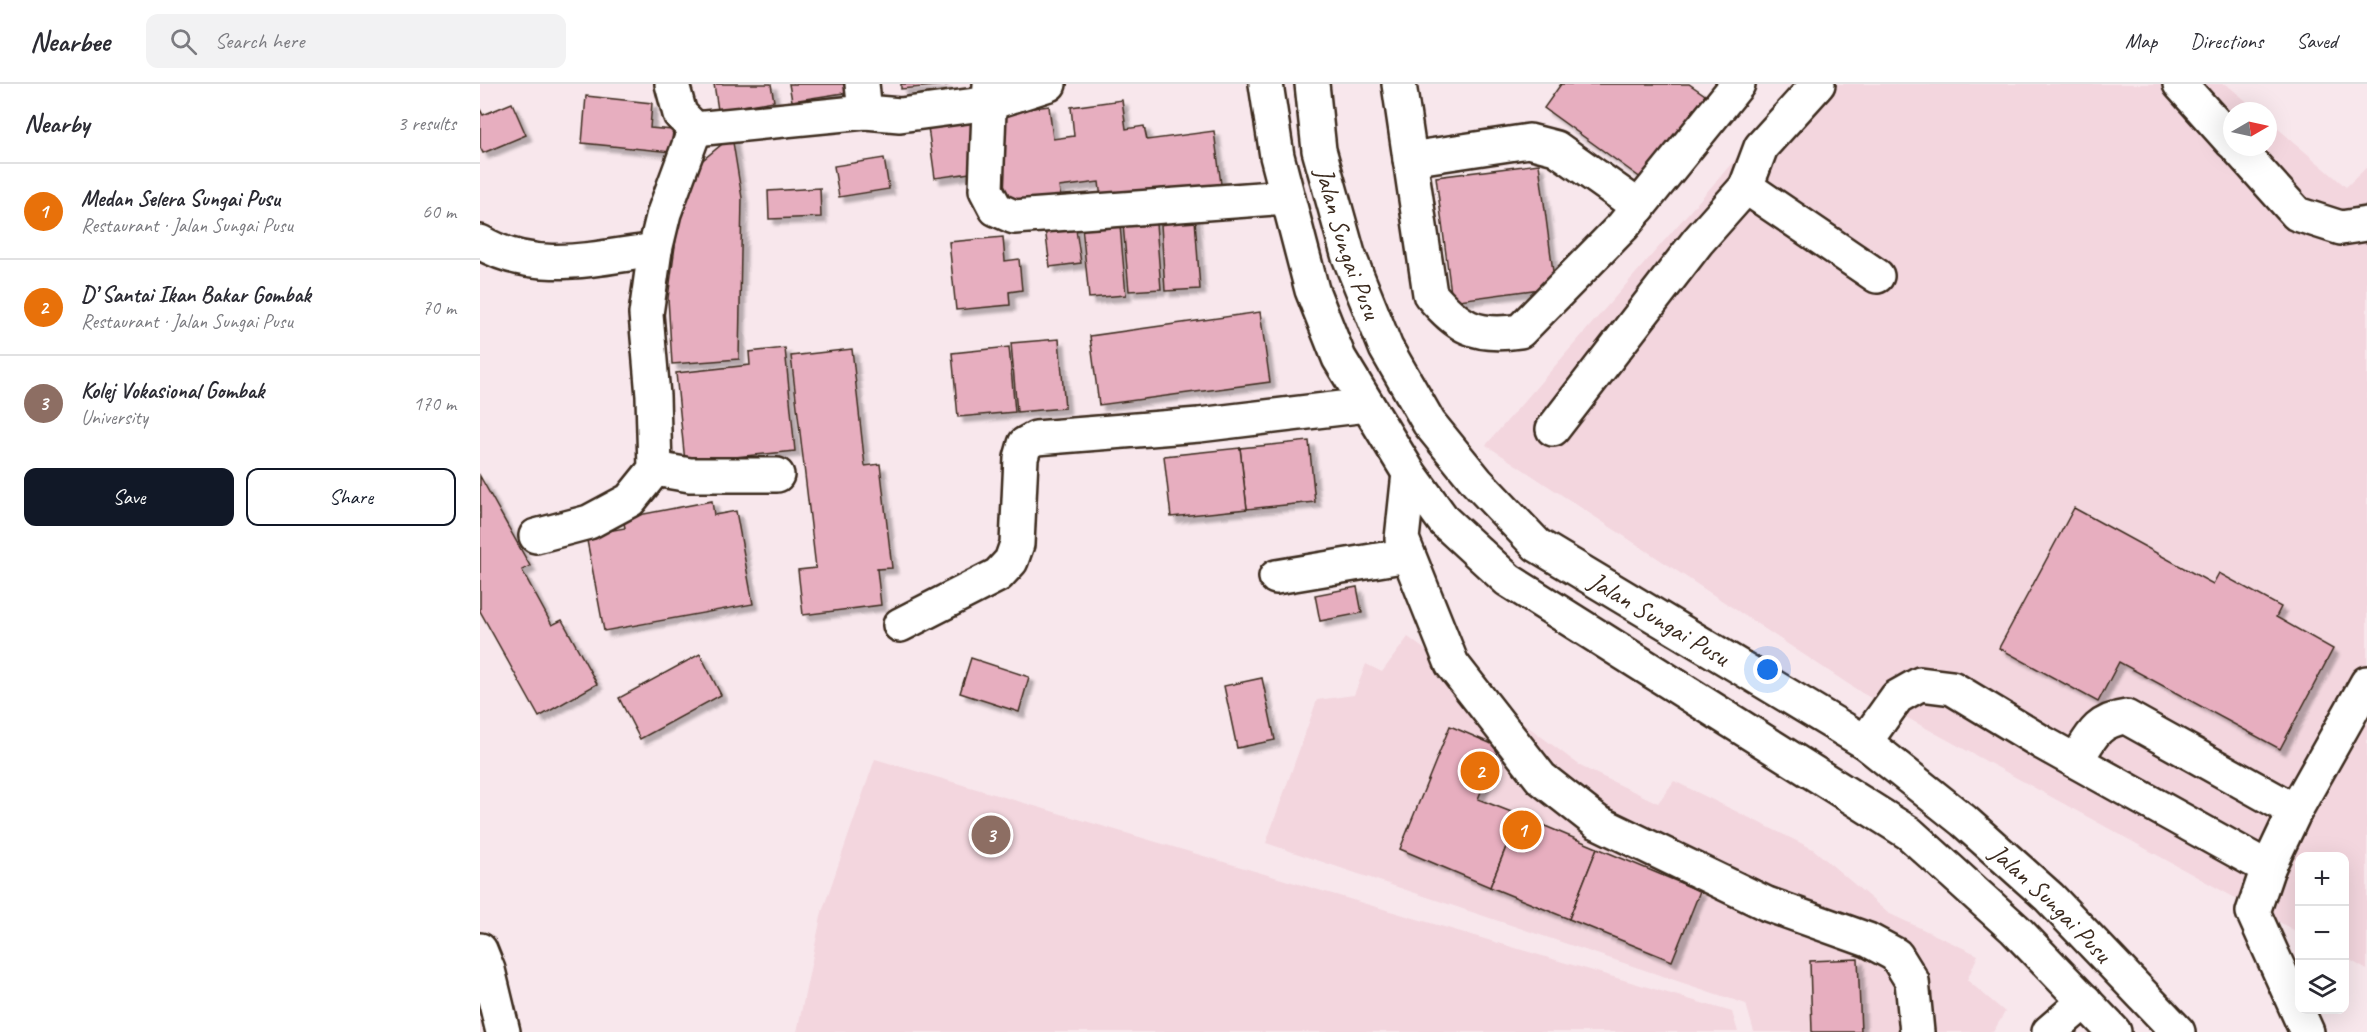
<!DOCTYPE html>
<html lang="en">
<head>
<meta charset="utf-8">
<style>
  body { margin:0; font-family:Caveat,sans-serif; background:#f2f2f3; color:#2b2b33 }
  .controls { position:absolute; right:18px; bottom:18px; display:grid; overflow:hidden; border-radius:12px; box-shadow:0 6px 24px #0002 }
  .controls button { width:54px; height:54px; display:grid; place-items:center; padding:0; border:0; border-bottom:2px solid #e1e1e2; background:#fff; color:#2b2b33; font:30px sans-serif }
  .compass { position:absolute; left:1743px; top:18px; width:54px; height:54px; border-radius:50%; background:#fff; box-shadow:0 6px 24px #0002; rotate:81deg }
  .you { position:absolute; left:1288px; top:586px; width:21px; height:21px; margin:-15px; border:4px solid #fff; border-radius:50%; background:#1a73e8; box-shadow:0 0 0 9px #1a73e833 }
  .badge { display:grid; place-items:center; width:39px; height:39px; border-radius:50%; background:#111827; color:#fff; font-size:20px; font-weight:700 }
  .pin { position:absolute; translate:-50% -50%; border:3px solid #fff; box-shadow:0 2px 6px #0006 }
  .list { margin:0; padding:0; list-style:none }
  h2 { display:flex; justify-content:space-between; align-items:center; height:78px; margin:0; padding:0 24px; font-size:26px }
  h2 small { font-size:20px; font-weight:400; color:#7c7c81 }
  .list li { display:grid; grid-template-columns:39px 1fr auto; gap:18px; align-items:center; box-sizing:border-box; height:96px; padding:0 24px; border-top:2px solid #e1e1e2 }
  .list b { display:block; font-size:22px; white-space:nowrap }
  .list p { margin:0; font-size:20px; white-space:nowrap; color:#7c7c81 }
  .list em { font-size:20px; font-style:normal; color:#7c7c81 }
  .actions { display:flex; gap:12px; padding:18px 24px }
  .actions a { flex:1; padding:14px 0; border:2px solid #111827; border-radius:12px; text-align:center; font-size:21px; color:#111827 }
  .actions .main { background:#111827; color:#fff }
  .icon { flex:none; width:33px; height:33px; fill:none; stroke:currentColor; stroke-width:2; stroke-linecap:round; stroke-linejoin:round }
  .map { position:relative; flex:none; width:1887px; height:948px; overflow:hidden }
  header { display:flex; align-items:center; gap:36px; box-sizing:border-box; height:84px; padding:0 30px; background:#fff; border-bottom:2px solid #e1e1e2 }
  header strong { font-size:28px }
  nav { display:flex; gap:33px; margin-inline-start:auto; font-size:21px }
  .search { width:420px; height:54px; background:#f2f2f3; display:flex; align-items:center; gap:15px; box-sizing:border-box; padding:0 21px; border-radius:12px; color:#7c7c81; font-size:22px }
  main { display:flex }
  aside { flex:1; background:#fff }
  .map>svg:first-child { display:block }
</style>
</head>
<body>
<header>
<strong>Nearbee</strong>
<div class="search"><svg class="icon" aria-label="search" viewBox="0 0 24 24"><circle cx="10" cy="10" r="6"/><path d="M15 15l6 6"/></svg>Search here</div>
<nav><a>Map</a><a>Directions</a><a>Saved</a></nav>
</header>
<main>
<aside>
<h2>Nearby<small>3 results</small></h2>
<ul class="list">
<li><span class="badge" style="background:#e8710a">1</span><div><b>Medan Selera Sungai Pusu</b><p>Restaurant · Jalan Sungai Pusu</p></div><em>60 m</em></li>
<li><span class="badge" style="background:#e8710a">2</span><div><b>D’ Santai Ikan Bakar Gombak</b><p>Restaurant · Jalan Sungai Pusu</p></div><em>70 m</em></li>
<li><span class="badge" style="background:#8d6e63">3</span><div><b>Kolej Vokasional Gombak</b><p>University</p></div><em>170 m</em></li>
</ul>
<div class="actions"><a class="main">Save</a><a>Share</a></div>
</aside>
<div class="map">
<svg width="1887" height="948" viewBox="0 0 1887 948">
  <defs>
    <filter id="shadow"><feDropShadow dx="5.5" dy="5.5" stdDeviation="1.5" flood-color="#0004"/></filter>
  </defs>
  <rect width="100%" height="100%" fill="#f8e7ec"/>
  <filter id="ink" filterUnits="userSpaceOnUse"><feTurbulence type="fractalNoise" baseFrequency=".0167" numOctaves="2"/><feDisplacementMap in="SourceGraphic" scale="12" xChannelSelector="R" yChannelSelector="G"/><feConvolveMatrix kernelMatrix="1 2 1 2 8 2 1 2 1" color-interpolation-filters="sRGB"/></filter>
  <g filter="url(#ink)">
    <g fill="#f3d6de">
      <polygon points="1321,0 1746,0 1778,27 1752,27 1752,63 1788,63 1788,36 1866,103 1887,83 1887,886 1865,873 1864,772 1820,772 1819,849 1382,609 1006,361"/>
      <polygon points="928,553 1102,683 1178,719 1194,697 1333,765 1408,829 1498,871 1487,896 1525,928 1513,948 1274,948 1266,920 786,759 837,616 874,611 886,580 902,588"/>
      <polygon points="395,675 1252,928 1258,948 317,948 342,828"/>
    </g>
    <g fill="#e7aebf" stroke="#3b2a1e" stroke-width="1.5" filter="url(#shadow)">
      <polygon points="234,0 291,0 294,17 238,26"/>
      <polygon points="309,0 369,0 370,8 312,17"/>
      <polygon points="421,0 466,0 467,1 421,5"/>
      <polygon points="1081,0 1209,0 1225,11 1165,97 1064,24"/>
      <polygon points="106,12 172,19 170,44 193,46 191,68 102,59"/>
      <polygon points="642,16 646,45 664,42 667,56 734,47 741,100 621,115 619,98 579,103 581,114 526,121 514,29 569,22 573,55 594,52 591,23"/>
      <polygon points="32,19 46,51 3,69 0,63 0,25 3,31"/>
      <polygon points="498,36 504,87 455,94 448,43"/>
      <polygon points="252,52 262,114 259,275 192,280 188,214 198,140 218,80"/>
      <polygon points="404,74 409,105 359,113 354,82"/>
      <polygon points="1059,80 1075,203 972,217 956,93"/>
      <polygon points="340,104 341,133 289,135 288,107"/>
      <polygon points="714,121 720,205 685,207 680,124"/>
      <polygon points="675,126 681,205 649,207 642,129"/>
      <polygon points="639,129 646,211 609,214 601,132"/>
      <polygon points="594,132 601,179 570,183 564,136"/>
      <polygon points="523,153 525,177 539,175 542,206 529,208 530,221 476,226 469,158"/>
      <polygon points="780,228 790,298 619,321 610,252"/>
      <polygon points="579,255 585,324 537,328 531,259"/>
      <polygon points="529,263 535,328 478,333 472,269"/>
      <polygon points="305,264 315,367 205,378 196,289 270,281 269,268"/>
      <polygon points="372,265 385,382 400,380 412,484 397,485 401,521 323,531 318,486 336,484 311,272"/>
      <polygon points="829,357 835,418 767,425 760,364"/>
      <polygon points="760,364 767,425 691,433 684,372"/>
      <polygon points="0,392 50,482 42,486 72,541 82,536 117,600 59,633 0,527"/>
      <polygon points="232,417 234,431 256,427 273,520 124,547 106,451 145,444 143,434"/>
      <polygon points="1594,424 1733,500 1739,489 1801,523 1796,533 1853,565 1800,665 1639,578 1618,618 1519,564"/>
      <polygon points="877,503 882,529 840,537 835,511"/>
      <polygon points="220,570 241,611 160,655 139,614"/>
      <polygon points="491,574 549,593 539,628 480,609"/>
      <polygon points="782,594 795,656 757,664 744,602"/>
      <polygon points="970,642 1019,663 998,715 1039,731 1010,803 920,765"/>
      <polygon points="1039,731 1117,764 1089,835 1010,803"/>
      <polygon points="1117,764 1220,807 1192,877 1089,835"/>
      <polygon points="1378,875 1381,948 1332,948 1330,877"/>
    </g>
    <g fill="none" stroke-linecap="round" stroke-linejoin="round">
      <g stroke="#3b2a1e" stroke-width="38">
        <g id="minor">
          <polyline points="192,0 200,30 215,45 385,28 420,31 510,19 569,0"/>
          <polyline points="382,0 385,28"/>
          <polyline points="510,0 506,106 516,125 534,133 807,113"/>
          <path d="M919,0L950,210C978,243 996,254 1040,247L1143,142L1258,0"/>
          <polyline points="1700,0 1752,58"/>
          <polyline points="1757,63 1817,130 1861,144 1887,140"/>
          <polyline points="930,75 1049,57 1076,64 1159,123"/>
          <polyline points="1266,103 1397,192"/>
          <path d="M0,158C55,191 115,174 175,166"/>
          <polyline points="1073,345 1218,157 1266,103 1281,63 1338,0"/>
          <polyline points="175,385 210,391 297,391"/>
          <polyline points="929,389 922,455 972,580 1061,694 1117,738 1287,820 1388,856 1416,871 1432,897 1437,948"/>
          <polyline points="56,452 109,438 150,416 175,385 173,312 166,230 175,166 184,129 215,45"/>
          <polyline points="796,493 928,471"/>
          <polyline points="420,541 518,491 531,477 537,460 541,374 545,360 556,354 719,341 887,321"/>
          <polyline points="1385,658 1417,613 1440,600 1472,604 1563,659 1788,784 1773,828 1827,948"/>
          <path d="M1596,677C1611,653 1616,637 1646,633L1815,727L1788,784"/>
          <polyline points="1815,727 1887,599"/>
          <polyline points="1569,948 1605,917"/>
        </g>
      </g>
      <g stroke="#3b2a1e" stroke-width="38">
        <g id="major">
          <polyline points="786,0 797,72 832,206 859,274 929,389 964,437 1028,496 1429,749 1535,845 1634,948"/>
          <path id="s1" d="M832,0L839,66L868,170L906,264L949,339L997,398L1057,461L1385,658L1484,737L1569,813L1698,948"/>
          <polyline points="0,866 8,886 23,948"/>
        </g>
      </g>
      <use href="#minor" stroke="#fff" stroke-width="33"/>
      <use href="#major" stroke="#fff" stroke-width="33"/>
    </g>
  </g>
  <g text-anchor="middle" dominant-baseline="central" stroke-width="4.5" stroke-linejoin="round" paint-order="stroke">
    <g font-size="26" fill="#3b2a1e" stroke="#fff">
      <text stroke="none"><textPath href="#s1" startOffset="164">Jalan Sungai Pusu</textPath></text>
      <text stroke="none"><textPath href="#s1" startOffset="668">Jalan Sungai Pusu</textPath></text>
      <text stroke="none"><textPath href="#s1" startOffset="1154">Jalan Sungai Pusu</textPath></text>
    </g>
  </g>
</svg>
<div class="controls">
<button>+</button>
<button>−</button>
<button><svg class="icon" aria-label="layers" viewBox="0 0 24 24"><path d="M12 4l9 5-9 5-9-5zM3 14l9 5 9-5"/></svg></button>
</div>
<svg class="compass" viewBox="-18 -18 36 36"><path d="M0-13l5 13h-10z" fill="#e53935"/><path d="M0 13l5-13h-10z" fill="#7c7c81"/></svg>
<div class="you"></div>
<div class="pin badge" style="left:1042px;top:746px;background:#e8710a">1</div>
<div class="pin badge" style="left:1000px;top:687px;background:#e8710a">2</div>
<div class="pin badge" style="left:511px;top:751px;background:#8d6e63">3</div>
</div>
</main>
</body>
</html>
